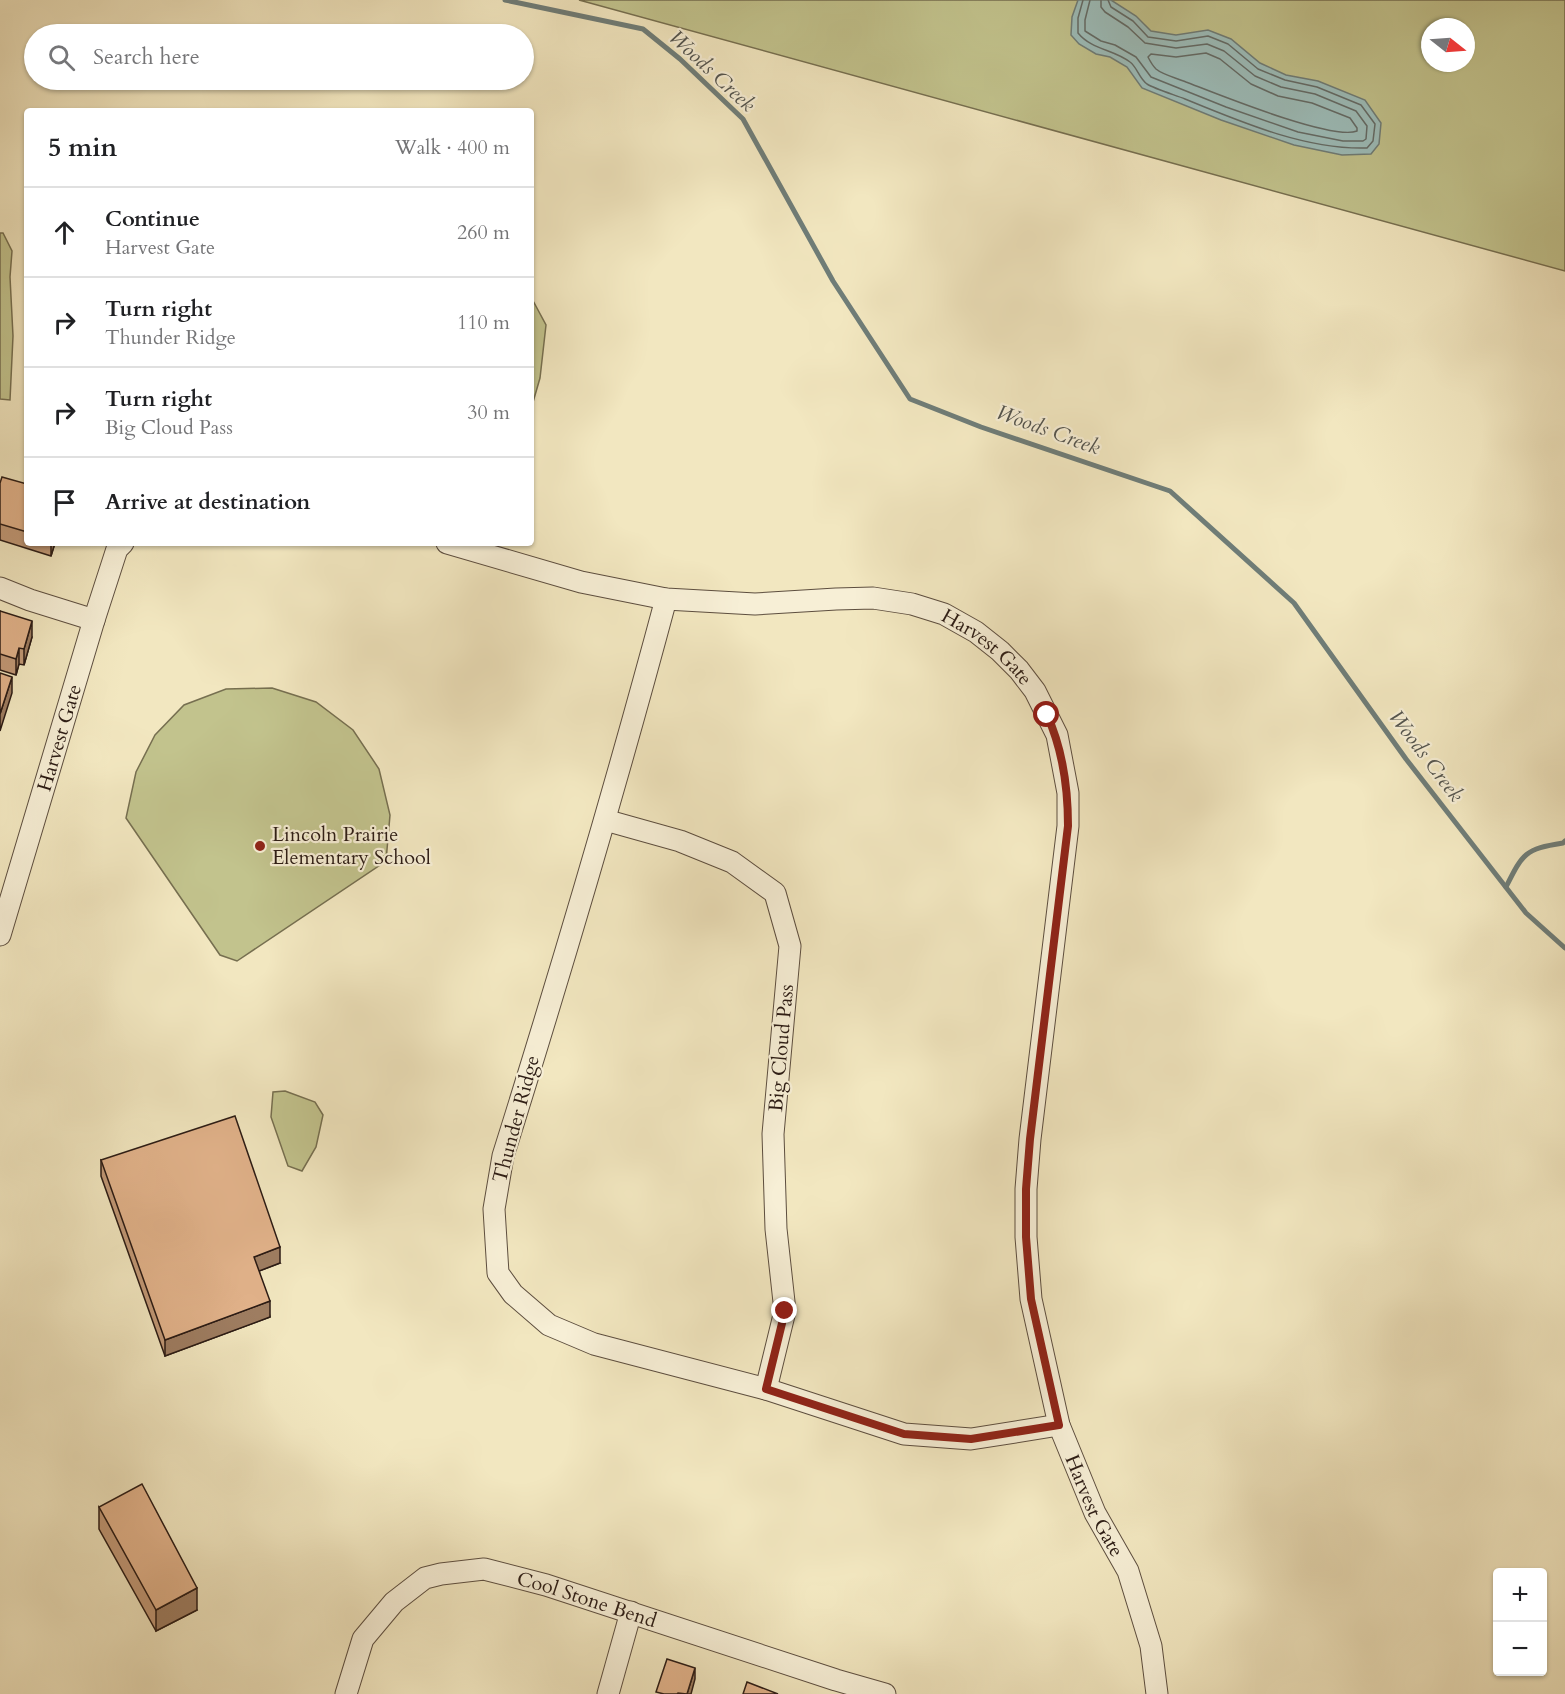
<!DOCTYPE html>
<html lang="en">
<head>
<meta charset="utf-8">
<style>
  body { margin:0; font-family:Cardo,serif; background:#f2f2f2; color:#202124 }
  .controls { position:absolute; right:18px; bottom:18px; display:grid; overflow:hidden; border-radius:6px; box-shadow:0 2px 4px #0004 }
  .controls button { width:54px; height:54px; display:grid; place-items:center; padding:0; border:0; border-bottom:2px solid #e0e0e0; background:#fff; color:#202124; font:30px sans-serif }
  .compass { position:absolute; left:1421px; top:18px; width:54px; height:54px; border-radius:50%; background:#fff; box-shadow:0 2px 4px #0004; rotate:107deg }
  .stop { position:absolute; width:18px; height:18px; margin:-14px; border:4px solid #8f2418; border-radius:50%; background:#fff }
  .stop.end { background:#8f2418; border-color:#fff; box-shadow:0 2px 6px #0008 }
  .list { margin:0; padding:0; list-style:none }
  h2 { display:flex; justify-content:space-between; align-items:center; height:78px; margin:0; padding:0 24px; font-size:26px }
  h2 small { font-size:20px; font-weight:400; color:#757577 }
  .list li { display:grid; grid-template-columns:39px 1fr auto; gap:18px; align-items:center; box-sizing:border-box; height:90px; padding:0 24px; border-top:2px solid #e0e0e0 }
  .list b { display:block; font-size:22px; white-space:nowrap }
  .list p { margin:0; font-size:20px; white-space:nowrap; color:#757577 }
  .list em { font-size:20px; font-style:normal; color:#757577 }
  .icon { flex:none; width:33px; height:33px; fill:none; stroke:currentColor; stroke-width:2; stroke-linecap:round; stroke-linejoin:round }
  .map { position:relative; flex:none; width:1565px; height:1694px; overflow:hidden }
  .search { position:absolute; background:#fff; box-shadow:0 2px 4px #0004; left:24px; top:24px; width:510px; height:66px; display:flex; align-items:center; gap:15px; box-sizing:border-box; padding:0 21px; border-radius:33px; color:#757577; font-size:22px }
  .panel { position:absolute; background:#fff; box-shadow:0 2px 4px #0004; left:24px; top:108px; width:510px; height:438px; border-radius:6px }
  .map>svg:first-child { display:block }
</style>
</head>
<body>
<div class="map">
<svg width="1565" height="1694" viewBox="0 0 1565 1694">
  <rect width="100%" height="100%" fill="#f2e7c0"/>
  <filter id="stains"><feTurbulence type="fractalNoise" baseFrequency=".00333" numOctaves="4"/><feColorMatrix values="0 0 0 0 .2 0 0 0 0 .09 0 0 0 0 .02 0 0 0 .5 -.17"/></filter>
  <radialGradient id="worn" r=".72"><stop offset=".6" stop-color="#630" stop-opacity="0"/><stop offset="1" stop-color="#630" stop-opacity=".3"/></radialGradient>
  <g fill="#c2c38d" stroke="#766f50" stroke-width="1.5" fill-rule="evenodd">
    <path d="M579,0H1565V271ZM1430,27H1466V63H1430Z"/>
    <polygon points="0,233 3,233 12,251 10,277 13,336 10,400 0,399"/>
    <polygon points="531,297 546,325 540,378 531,409"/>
    <polygon points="272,688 316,702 353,730 379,769 390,815 386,861 237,961 220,955 126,818 136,772 155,735 184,705 226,689"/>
    <polygon points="285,1091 315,1102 323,1115 316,1147 302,1171 288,1166 271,1117 273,1092"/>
  </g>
  <polygon fill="#9dbebb" stroke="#6f7d78" stroke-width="1.5" points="1078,0 1111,0 1136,16 1151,31 1176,35 1208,30 1231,39 1260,63 1286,75 1318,81 1365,100 1381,123 1379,144 1371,154 1342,155 1294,145 1221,120 1142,88 1127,67 1110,57 1096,54 1079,44 1071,35 1072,17"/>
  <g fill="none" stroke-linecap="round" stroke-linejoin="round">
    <g stroke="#646c68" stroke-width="1.5">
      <path d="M1083,0L1078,18V33C1092,50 1113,49 1130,62C1137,67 1139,78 1147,84C1155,89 1175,95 1185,99C1241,122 1306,150 1367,148L1373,141L1375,124L1361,105L1317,87L1285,80L1258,69L1228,44L1208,36L1176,41L1148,37L1133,21L1111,7L1108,0"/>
      <polyline points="1090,0 1085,20 1085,31 1101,41 1115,45 1136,57 1151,77 1226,107 1298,132 1343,141 1363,141 1366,139 1367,126 1356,111 1315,94 1281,87 1255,76 1224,51 1207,44 1176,48 1145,43 1128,27 1105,12 1101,7 1101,0"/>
      <path d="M1206,53L1220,59L1251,84L1278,96L1312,103L1350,118L1357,128V131C1332,141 1215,93 1186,82C1177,78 1163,75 1156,69C1153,66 1150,61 1148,57L1151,54L1176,57Z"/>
    </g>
    <g stroke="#6f7d78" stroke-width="5">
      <polyline points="505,0 643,29 680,59 743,119 833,281 910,399 981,427 1170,491 1294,603 1406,759 1526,913 1565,948"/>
      <path d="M1506,887C1523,853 1525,849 1563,843L1565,841"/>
    </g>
    <g stroke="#5d4e3f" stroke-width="23">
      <g id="street">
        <path id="s1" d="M447,543L581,582L666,599L755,604L836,599L873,598L912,604L944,614L976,632L1000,651L1019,670L1035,691L1057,735L1068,793V826L1030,1139L1026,1189V1237L1031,1299L1059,1425L1095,1513L1128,1571L1151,1646L1157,1694"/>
        <polyline points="0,588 30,600 94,620"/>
        <path d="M666,599C616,786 561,971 503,1156L494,1209L498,1273L513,1294L549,1325L594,1344L766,1389L904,1434L971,1439L1059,1425"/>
        <polyline points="605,820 680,841 732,862 775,893 790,946 773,1134 776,1229 785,1311 766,1389"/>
        <path id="s2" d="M0,935L94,620L117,549L123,543"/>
        <path id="s3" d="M346,1694L363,1639L394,1602L425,1578L441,1574L484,1569L546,1585L836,1680L885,1694"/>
        <polyline points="608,1694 631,1612"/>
      </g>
    </g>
    <use href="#street" stroke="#f7efd6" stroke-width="21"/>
  </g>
  <g fill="#c29977" stroke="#2b1b14" stroke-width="1.5">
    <polygon points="0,483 27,484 27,543 55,543 51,556 0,540"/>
    <polygon points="0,611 32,637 24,665 19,664 16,675 0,670"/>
    <polygon points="101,1160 280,1263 259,1271 270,1317 165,1356 101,1176"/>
    <polygon points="99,1507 197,1610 156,1631 99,1529"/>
  </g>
  <g fill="#9e7d61" stroke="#2b1b14" stroke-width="1.5">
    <polygon points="51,543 55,543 51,556"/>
    <polygon points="32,621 32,637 24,665 24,649"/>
    <polygon points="19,648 19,664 16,675 16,659"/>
    <polygon points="12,677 12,693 0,731 0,714"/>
    <polygon points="280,1247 280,1263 254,1273 254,1257"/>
    <polygon points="270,1301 270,1317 165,1356 165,1340"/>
    <polygon points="197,1588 197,1610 156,1631 156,1610"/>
    <polygon points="695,1668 695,1679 691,1694 687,1694"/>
  </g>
  <g fill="#e1b28a" stroke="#2b1b14" stroke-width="1.5">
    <polygon points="2,477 27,484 27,532 0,524 0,483"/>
    <polygon points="0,611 32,621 24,649 19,648 16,659 0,654"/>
    <polygon points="0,673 12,677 0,714"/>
    <polygon points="235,1116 280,1247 254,1257 270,1301 165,1340 101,1160"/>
    <polygon points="142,1484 197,1588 156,1610 99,1507"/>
    <polygon points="667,1659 695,1668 687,1694 678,1693 677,1694 664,1694 656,1692"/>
    <polygon points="747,1682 778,1694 743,1694"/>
  </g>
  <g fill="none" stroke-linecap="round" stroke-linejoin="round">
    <path stroke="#8f2418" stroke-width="8" d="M785,1311L766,1389L904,1434L971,1439L1059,1425L1031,1299L1026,1237V1189L1030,1139L1068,826C1068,787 1063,750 1047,715"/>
  </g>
  <circle fill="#8f2418" stroke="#f7efd6" stroke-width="2" cx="260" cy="846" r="6"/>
  <g text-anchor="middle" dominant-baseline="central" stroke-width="4.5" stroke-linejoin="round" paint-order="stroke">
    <g font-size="20" fill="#2b1b14" stroke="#f7efd6">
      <text stroke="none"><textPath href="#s1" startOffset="561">Harvest Gate</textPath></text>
      <text stroke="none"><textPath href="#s2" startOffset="206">Harvest Gate</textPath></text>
      <text transform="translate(781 1048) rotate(-85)">Big Cloud Pass</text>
      <text transform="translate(516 1119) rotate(-75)">Thunder Ridge</text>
      <text stroke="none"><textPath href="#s1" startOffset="1461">Harvest Gate</textPath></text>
      <text stroke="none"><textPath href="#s3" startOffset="312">Cool Stone Bend</textPath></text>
    </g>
    <g font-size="20" fill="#2b1b14" stroke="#f7efd6" text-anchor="start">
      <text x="272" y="834">Lincoln Prairie<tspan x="272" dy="23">Elementary School</tspan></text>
    </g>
    <g font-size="21" font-style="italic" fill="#53544e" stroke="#f7efd6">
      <text transform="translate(712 71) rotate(43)">Woods Creek</text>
      <text transform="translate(1048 430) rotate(20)">Woods Creek</text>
      <text transform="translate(1426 756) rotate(53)">Woods Creek</text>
    </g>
  </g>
  <rect width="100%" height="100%" filter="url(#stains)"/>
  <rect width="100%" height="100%" fill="url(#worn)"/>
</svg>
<div class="controls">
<button>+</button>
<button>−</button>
</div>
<svg class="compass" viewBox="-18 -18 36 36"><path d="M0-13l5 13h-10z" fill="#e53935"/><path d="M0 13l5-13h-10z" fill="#757577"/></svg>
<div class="stop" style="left:1047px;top:715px"></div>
<div class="stop end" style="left:785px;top:1311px"></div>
<div class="search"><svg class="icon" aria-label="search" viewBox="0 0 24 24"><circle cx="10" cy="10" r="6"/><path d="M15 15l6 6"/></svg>Search here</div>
<section class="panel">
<h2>5 min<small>Walk · 400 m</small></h2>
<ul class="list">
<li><svg class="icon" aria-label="ahead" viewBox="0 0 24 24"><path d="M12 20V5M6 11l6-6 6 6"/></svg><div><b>Continue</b><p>Harvest Gate</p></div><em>260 m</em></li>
<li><svg class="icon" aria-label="right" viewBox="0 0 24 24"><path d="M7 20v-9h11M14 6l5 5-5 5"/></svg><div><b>Turn right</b><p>Thunder Ridge</p></div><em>110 m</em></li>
<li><svg class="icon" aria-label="right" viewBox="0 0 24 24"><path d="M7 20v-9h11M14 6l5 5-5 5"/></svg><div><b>Turn right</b><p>Big Cloud Pass</p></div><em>30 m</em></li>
<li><svg class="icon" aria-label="arrive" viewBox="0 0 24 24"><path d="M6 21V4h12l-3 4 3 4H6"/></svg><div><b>Arrive at destination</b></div></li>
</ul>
</section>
</div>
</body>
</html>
